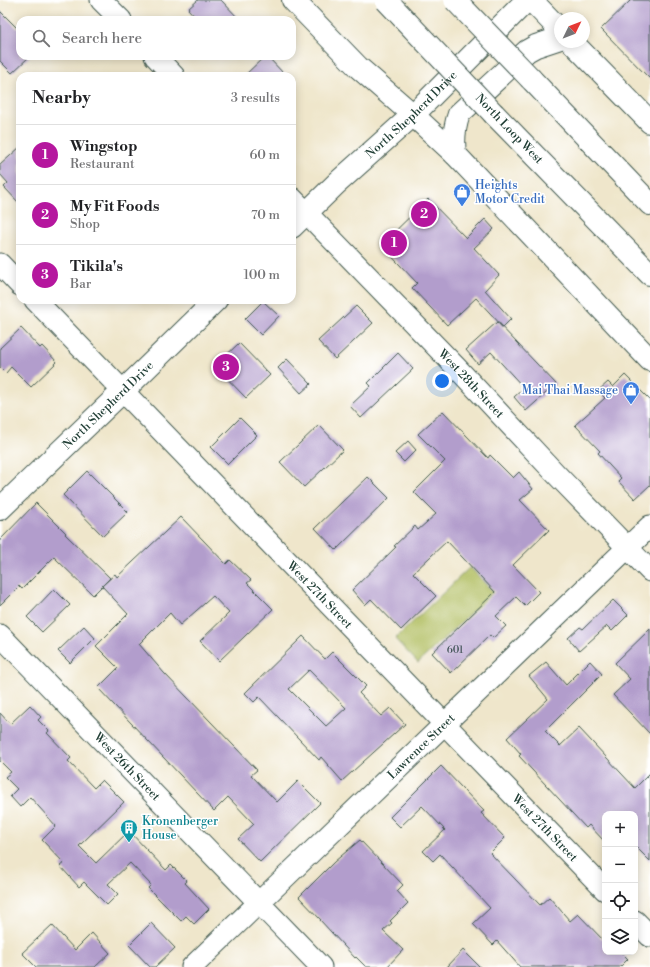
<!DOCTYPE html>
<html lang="en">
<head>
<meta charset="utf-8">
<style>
  body { margin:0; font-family:"Libre Bodoni",serif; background:#f6f6f6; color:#202124 }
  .controls { position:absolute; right:12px; bottom:12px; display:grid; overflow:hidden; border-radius:8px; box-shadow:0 2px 10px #0003 }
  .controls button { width:36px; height:36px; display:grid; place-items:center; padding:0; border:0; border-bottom:1px solid #e0e0e0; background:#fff; color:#202124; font:20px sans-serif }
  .compass { position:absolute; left:554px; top:12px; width:36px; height:36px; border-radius:50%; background:#fff; box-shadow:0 2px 10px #0003; rotate:47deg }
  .you { position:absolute; left:442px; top:381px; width:14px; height:14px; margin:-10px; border:3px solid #fff; border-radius:50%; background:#1a73e8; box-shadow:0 0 0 6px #1a73e833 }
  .badge { display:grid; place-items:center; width:26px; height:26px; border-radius:50%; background:#b5179e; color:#fff; font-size:13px; font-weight:700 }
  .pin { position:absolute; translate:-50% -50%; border:2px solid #fff; box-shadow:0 1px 4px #0006 }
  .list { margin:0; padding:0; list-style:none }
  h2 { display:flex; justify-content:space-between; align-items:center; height:52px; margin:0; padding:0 16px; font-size:17px }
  h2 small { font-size:13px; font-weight:400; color:#757577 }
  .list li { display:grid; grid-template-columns:26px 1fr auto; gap:12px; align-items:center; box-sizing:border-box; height:60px; padding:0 16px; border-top:1px solid #e0e0e0 }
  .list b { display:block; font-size:15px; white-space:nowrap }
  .list p { margin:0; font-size:13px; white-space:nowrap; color:#757577 }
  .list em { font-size:13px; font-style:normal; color:#757577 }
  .icon { flex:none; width:22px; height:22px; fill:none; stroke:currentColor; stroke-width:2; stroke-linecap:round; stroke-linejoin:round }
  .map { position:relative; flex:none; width:650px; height:967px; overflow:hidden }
  .search { position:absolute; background:#fff; box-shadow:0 2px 10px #0003; left:16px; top:16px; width:280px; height:44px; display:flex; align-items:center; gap:10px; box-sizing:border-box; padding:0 14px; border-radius:12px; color:#757577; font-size:15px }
  .panel { position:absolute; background:#fff; box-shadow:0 2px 10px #0003; left:16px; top:72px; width:280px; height:232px; border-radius:12px }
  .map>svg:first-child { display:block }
</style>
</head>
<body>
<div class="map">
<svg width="650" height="967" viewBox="0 0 650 967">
  <rect width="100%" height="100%" fill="#fff"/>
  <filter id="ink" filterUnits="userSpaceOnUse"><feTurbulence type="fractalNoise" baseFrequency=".025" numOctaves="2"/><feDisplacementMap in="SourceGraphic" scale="8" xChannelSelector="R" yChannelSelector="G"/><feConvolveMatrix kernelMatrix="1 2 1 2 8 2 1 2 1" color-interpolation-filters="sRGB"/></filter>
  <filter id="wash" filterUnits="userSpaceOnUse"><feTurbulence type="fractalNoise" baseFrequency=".012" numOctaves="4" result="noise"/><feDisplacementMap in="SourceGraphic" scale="16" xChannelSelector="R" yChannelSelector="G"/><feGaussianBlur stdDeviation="0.9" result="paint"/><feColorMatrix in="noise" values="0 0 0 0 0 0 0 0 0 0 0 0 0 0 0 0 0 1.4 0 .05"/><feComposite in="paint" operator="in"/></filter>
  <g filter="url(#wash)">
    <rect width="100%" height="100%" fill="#efe6cb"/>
    <polygon fill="#b1be60" stroke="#687e4a" points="470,567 493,592 418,663 395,639"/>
    <g id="blocks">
      <g fill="#b29dcc" fill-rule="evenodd">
        <polygon points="198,0 221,0 240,20 198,20 188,9"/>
        <polygon points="631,0 650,0 650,79 601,29"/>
        <polygon points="0,11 20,31 20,56 30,56 12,73 0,61"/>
        <polygon points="265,56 267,56 286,76 244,76"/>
        <polygon points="20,147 20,204 4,187 8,183 0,174 0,165"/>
        <polygon points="428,199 466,238 485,219 494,229 474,248 499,275 485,290 511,319 503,327 476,298 447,325 412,288 417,283 381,245"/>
        <polygon points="263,301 279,316 261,335 245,319"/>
        <polygon points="356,306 373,323 335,359 318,341"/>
        <polygon points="497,322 556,384 526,411 514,397 524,388 491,352 478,364 466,350"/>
        <polygon points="21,328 40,348 42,346 57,362 31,387 11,367 6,373 0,367 0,348"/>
        <polygon points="239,343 270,375 246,398 215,366"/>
        <polygon points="398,353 413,369 361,418 350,406 371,386 368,383"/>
        <polygon points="287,359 311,384 301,393 278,368"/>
        <polygon points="625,375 650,400 650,485 635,499 618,481 621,478 598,453 600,451 575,425 605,398 598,391 608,382 613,387"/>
        <polygon points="443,411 488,458 490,455 513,478 519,472 533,489 520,500 549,530 513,565 539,592 525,606 516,597 496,616 506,626 493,638 490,635 451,673 432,653 495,592 447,541 413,573 436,596 401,630 371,599 365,605 352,590 396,547 394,546 415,526 418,530 436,514 414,492 445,461 418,434"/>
        <polygon points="240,418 257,435 228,464 211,447"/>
        <polygon points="319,425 343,450 304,487 280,462"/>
        <polygon points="408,441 416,450 404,462 395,453"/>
        <polygon points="87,471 128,512 103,536 63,495"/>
        <polygon points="368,477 389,498 336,550 315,528"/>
        <polygon points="36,503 66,533 65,534 110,578 93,595 54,557 22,589 19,586 0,605 0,540"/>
        <polygon points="181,517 226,564 230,560 251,580 247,583 273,609 219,661 200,641 229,613 213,596 180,625 170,613 139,644 164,673 257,770 251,775 277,802 298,781 320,803 260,862 238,839 254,824 228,797 214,811 98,688 118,668 96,646 128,614 102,586 115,574 117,577"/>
        <polygon points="54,589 70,605 42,632 27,617"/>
        <polygon points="613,600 628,615 612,631 607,626 579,651 568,638 580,627 583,629"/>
        <polygon points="84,626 95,638 70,663 58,651"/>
        <polygon points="650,629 650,734 613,695 630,679 615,663"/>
        <path d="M303,636L325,659L332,652L366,686L359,693L381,716L390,708L405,724L342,781L321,757L319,760L259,697L254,702L245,693ZM309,670L346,708L326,726L289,689Z"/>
        <polygon points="590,661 602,674 545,731 560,746 579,728 635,788 650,773 650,861 635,846 635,814 605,814 605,842 589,825 586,828 519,756 521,754 507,738 548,699 529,676 546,662 566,685"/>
        <polygon points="30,705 41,717 38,720 49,731 47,733 71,758 68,761 94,788 102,780 124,802 79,846 96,863 129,831 166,870 171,865 187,881 185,883 209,909 194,924 186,916 181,921 148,888 151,885 130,863 108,884 118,894 107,905 84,882 79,887 60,866 64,863 42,840 56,826 30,797 20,807 10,796 17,789 5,777 11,772 0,761 0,713 10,724"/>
        <polygon points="441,766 484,811 481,813 505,838 490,853 540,905 549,897 570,921 578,914 605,942 605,952 621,952 628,959 620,967 520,967 497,941 493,945 473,924 490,908 440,854 433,861 423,851 445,830 422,806 400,827 390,817"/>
        <polygon points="360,840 403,885 397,891 408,903 390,921 392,923 383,931 403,950 387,967 366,967 356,957 355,958 320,920 321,920 299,897 334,862"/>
        <polygon points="151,923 175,948 155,967 150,967 129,945"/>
        <polygon points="52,925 75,950 92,933 110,953 95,967 36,967 22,953"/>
        <polygon points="463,950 480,967 447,967"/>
      </g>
    </g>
  </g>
  <g filter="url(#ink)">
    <use href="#blocks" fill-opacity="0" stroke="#3e564b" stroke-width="1"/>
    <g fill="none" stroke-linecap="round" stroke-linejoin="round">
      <g stroke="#3e564b" stroke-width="23">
        <g id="minor">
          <polyline points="101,0 121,20"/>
          <polyline points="155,56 174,76"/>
          <path id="s1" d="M292,198L456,367L556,474L650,571"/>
          <polyline points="0,264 20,285"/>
          <path id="s2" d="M35,300L605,890"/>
          <path id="s3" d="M0,635L321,967"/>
          <polyline points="635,921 650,936"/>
          <path id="s4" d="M192,967L650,526"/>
        </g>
      </g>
      <g stroke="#3e564b" stroke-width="24">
        <g id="major">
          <polyline points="293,0 358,67 413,115 455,154 650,360"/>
          <polyline points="531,0 560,30"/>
          <polyline points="572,42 650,122"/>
          <path d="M455,154C453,139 454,128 459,114L527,51L536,46L560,38"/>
          <path id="s5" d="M292,227L337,183L413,115L527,0"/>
          <path id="s6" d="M0,509L123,391L216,300"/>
        </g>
      </g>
      <g stroke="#3e564b" stroke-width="24">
        <g id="highway">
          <polyline points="531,79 650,204"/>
          <polyline points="494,114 650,274"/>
        </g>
      </g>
      <use href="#minor" stroke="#fff" stroke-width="21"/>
      <use href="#major" stroke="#fff" stroke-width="22"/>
      <use href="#highway" stroke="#fff" stroke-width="22"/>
      <g stroke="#3e564b" stroke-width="24" stroke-linecap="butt">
        <g id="highway-bridge">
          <polyline points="386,0 494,114"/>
          <polyline points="455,0 531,79"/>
        </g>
      </g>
      <use href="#highway-bridge" stroke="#fff" stroke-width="22"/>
    </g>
  </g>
  <defs>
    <g id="shop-pin" transform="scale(0.9)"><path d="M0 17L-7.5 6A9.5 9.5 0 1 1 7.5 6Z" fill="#3f7fe0" stroke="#fff"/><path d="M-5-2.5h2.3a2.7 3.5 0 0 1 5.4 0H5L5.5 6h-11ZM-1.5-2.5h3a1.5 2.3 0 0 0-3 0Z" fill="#fff"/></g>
    <g id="building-pin" transform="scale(0.9)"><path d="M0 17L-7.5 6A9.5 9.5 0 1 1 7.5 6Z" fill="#0f9aa8" stroke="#fff"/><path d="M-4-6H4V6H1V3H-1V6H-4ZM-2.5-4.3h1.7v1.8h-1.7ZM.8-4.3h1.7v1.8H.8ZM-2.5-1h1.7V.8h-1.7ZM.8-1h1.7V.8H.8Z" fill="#fff"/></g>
  </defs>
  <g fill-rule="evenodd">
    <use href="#shop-pin" x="462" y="192"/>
    <use href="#shop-pin" x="631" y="390"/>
    <use href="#building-pin" x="129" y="828"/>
  </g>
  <g text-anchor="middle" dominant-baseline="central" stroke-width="3" stroke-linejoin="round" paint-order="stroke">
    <g font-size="10" fill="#44555a">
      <text x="455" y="650">601</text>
    </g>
    <g font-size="12" fill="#1f3d34" stroke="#fff">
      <text stroke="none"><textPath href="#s5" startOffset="164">North Shepherd Drive</textPath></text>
      <text transform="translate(509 129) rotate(46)">North Loop West</text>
      <text stroke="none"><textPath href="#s1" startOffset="258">West 28th Street</textPath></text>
      <text stroke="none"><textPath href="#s6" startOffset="150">North Shepherd Drive</textPath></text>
      <text stroke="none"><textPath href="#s2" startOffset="410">West 27th Street</textPath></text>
      <text stroke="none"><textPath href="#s4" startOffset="318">Lawrence Street</textPath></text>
      <text stroke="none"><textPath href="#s3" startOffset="183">West 26th Street</textPath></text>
      <text stroke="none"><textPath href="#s2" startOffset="734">West 27th Street</textPath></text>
    </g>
    <g font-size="12" fill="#366cbe" stroke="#fff" text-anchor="start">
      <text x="475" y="185">Heights<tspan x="475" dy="14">Motor Credit</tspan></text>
      <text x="618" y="390" text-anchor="end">Mai Thai Massage</text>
    </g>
    <g font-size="12" fill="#0d838f" stroke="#fff" text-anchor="start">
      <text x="142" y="821">Kronenberger<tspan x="142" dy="14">House</tspan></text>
    </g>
  </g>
</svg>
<div class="controls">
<button>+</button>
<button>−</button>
<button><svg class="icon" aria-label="locate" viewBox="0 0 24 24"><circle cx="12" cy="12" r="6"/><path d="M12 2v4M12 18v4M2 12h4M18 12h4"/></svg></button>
<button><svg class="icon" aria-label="layers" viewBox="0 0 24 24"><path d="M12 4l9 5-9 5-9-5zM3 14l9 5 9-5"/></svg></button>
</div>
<svg class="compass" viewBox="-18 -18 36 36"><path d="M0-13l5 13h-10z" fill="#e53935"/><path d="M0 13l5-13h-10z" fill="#757577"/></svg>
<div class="you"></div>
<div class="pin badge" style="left:394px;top:243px">1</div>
<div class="pin badge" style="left:424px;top:214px">2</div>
<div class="pin badge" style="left:226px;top:367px">3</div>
<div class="search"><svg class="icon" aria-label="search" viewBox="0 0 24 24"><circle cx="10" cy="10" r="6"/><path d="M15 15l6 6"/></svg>Search here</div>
<section class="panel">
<h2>Nearby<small>3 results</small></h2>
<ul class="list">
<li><span class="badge">1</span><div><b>Wingstop</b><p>Restaurant</p></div><em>60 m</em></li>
<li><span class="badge">2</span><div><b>My Fit Foods</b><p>Shop</p></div><em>70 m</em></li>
<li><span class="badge">3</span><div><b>Tikila's</b><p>Bar</p></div><em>100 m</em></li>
</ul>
</section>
</div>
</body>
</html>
